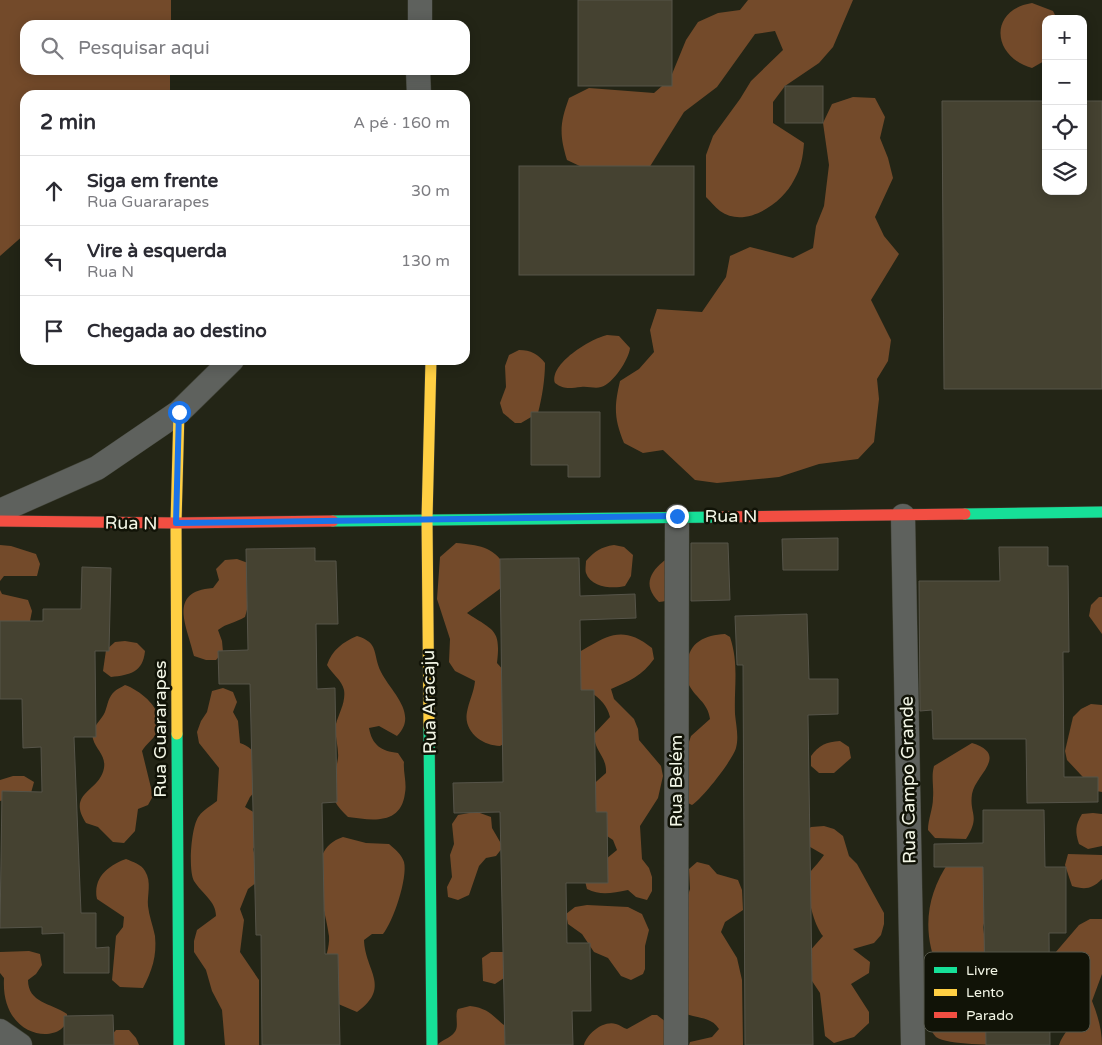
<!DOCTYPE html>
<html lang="pt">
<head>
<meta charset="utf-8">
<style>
  body { margin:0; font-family:"Varela Round",sans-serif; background:#f2f2f3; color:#2b2b33 }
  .controls { position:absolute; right:15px; top:15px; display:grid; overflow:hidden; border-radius:10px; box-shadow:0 2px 12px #0003 }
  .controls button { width:45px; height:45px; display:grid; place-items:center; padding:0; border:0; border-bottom:1px solid #e1e1e2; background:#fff; color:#2b2b33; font:25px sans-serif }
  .stop { position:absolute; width:15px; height:15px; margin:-11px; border:4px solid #1a73e8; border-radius:50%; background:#fff }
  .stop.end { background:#1a73e8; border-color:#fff; box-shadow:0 1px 5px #0008 }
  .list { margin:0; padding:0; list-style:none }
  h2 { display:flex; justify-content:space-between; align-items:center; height:65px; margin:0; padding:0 20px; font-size:21px }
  h2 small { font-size:16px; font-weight:400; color:#7c7c81 }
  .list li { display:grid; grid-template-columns:32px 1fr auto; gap:15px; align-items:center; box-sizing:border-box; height:70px; padding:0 20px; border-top:1px solid #e1e1e2 }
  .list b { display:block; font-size:19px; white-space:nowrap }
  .list p { margin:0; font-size:16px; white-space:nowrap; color:#7c7c81 }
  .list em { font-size:16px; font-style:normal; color:#7c7c81 }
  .icon { flex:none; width:28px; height:28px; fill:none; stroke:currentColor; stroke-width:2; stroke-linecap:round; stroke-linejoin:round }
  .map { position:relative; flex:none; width:1102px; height:1045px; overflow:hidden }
  .search { position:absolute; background:#fff; box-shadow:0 2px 12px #0003; left:20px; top:20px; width:450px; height:55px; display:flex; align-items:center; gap:12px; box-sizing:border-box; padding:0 18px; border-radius:15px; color:#7c7c81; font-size:19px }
  .panel { position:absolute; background:#fff; box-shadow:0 2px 12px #0003; left:20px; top:90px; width:450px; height:275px; border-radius:15px }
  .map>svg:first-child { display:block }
</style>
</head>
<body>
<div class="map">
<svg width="1102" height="1045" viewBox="0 0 1102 1045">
  <rect width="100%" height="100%" fill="#232516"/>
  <g fill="#734a2a">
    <polygon points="0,0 171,0 171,25 25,25 25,70 170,70 170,95 25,95 25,234 0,256"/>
    <path d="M748,0H853L833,47L819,63L785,86L773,102V123L804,143C803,157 801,168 794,180C782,204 745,229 720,211C715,207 710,201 706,197V155L713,136L740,99L751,81L783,50L775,31L755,34L717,87L684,112L649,168L586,169L567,160C559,134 560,123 569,98L589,88L654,93L670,79L686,40L698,22L718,13L740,10Z"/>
    <path d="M1032,3L1053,11L1057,19H1046V60L1032,68C992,57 988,10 1032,3Z"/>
    <path d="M853,97L875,98L885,117L880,138L888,158L893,178L875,217L884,236L899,254L871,300L891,340L888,361L877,379L879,399L874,442L858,459L819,464L779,477L717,483L695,480L663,450L643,453L624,443C614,418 614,407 620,381L639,369L654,352L650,330L657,309L702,312L726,277L730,256L750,247L793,258L813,248L816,226L824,206L829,165L823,123L832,104Z"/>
    <path d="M607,335L619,336L630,348C629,359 613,384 601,387C595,389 588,386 581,387C571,388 564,390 555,383C549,364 590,339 607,335Z"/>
    <path d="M519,350C531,350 538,354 545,363C545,379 542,398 538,413L521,423H515L503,413L500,403L506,387L505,366L509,355Z"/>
    <path d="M456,543C478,545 493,546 505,566L501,588L467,613C494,631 501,629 497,663L505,672C523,668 542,666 559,661C596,649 613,616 652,648L654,659C643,675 628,682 611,689L614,699L634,719L638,729L639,740L661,766L663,776L658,798L640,826L642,859L649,868L652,877V891L647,900L636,897L628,890C612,893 601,896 587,889L584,877L617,850L613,840L604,834L600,813L590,810L588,789L606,773C607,756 594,752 594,734L610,717C607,705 601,700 591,692L500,746C483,746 463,732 467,712C469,701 474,692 475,681L455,671L449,662L450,639L437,599L440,557Z"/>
    <polygon points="0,545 11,546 36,554 40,564 37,576 4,576 0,581"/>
    <path d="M614,545L624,547L633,555L631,576L625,586C614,589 591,588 586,573C585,570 586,564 586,561C595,551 601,547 614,545Z"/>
    <path d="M669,557L688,566C691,586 680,600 659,602C641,584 651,570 669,557Z"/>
    <path d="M237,559L248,563V606L245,617C235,623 227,623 218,630L222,641L223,652L216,660H206L194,656C188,628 166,591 213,588L219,580L216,569L225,560Z"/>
    <polygon points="0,590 2,594 28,600 32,611 30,621 0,633"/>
    <polygon points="1099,597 1102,597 1102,634 1089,616 1091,605"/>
    <path d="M725,634L730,637C739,664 734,686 735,714C736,725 739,737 736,748C732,761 702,799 692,805L686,802L685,753L691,736L710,719C708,702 694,697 688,683C686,677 687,670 687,664C689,642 705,635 725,634Z"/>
    <path d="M357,636C380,643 372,654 381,672C391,692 419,714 397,736L379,726L369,728C372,745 381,751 398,753L404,762C403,772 407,783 405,793C401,826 371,820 348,817C323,794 334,786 338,758C339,747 334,735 336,724C339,713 346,702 344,690C342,680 332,674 327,665C332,650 343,642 357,636Z"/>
    <path d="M125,641L137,643L145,651C143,672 130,675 111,677L103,671L106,650L115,642Z"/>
    <path d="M125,685C142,691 167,712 157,732C154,739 146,744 142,751L153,796L148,805L138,809L135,831L124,843L113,842L98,827L86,823C66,792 100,792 104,768C106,755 96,750 93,739C90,728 101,721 105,712C108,704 108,697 115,691C117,689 122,687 125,685Z"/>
    <path d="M223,688L233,692L237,702L233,712L238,721L240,743C263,751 257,768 257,789L250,797L245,807L255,813L259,840L253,849L259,871L257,882L248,889L240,909L244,920L240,952L259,980V1045H225L222,1010L212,991L206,970L194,952V941L197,930L216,916C216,901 202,894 194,881C188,870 191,826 199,816C203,810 212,805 217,801L219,768L199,743L197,732L201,721L207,712L212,691Z"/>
    <polygon points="1091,704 1102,705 1102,792 1096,791 1067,760 1065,751 1073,717 1081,709"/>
    <path d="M840,741L849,747L851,758L834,773H819L811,766V756C819,745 826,742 840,741Z"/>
    <path d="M972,743C1010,755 975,775 972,794C969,815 981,815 966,839L935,838L928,830C928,819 933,809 933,798C934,786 931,777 934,766Z"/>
    <polygon points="13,776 24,776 34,782 31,793 0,801 0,780"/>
    <polygon points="469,813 480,813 491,817 492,828 503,847 496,856 486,858 479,866 469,895 458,900 448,897 447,887 452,877 450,855 454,844 452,824 458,815"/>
    <path d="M1093,813L1102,814V846L1088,849L1079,844C1075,832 1075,825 1082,814Z"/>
    <path d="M824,826L834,829L843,836L849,856L857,864L884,913V924L881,935L874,943L853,949L870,962L869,973L851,984L869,1012V1023L854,1037L834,1043L825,1036L820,993L808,975V953L823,936C813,924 803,885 811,871C815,866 820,861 824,855L805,844L802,834L811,827Z"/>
    <path d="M343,837L366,843L389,844C395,849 402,855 404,862C408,878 393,922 383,934H372L364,940C365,971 392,987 357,1012L336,1003C332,994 325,981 324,971C324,959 330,948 329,936C326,906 301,851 343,837Z"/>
    <path d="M1068,854L1102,855V879C1092,889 1085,890 1072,886L1065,865Z"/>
    <path d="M126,859C133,862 141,864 145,871C152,882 147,895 148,906C149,916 153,926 155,936C157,956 152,971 143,988L120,987L112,980L116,936L123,927L124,917L97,899C93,878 107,866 126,859Z"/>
    <path d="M697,862L709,865L717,874L738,880L742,890L743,910L725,922L721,932L737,958L742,980L743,1045H689L690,1042L712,1037L719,1029C711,1016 697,1019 684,1013L682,913L690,889L689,869Z"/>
    <path d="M949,862L987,863L995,882L983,927L986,948L983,970L1013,1045C994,1045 948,1045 936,1037C920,1019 935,997 938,978C939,969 933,957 931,948C924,917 931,888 949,862Z"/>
    <polygon points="587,905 628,907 642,914 649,930 645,946 645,969 643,974 631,980 621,976 608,958 594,952 582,934 568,924 566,914 575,907"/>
    <path d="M1090,919H1102V974L1092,1001C1098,1016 1102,1030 1102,1045H1059C1063,1033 1072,1027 1074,1015L1068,1007C1048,1006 1043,985 1043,967L1079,925Z"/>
    <path d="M29,951L40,954L42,965L36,974L28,980C28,1003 51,1003 67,1014C71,1045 0,1045 4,978L0,973V952Z"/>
    <polygon points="491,952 503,952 506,957 504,978 495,984 483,981 482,958"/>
    <path d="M470,1006C493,1009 493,1019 510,1029L515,1045H437C442,1040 450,1038 454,1033C460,1027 454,1016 458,1009Z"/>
    <path d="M652,1015H657L666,1022L668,1045H584C587,1034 603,1020 616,1024C620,1025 623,1028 627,1029Z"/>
    <polygon points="116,1030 129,1030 136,1038 139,1045 103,1045"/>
  </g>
  <g fill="#454231" stroke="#565449">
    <rect x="578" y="0" width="94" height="86"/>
    <rect x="785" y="86" width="38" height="37"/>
    <polygon points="942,101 1046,101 1046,191 1083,191 1083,101 1102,101 1102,389 944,389"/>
    <rect x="519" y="166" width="175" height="109"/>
    <polygon points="531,412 600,412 600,477 568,477 568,465 531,465"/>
    <polygon points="838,538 838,570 783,570 782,539"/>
    <polygon points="691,543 728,543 730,600 691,601"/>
    <polygon points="999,547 1048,547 1048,566 1068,566 1069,652 1063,652 1064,777 1098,777 1098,802 1027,803 1026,739 933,739 932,710 920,711 919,581 1000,581"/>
    <polygon points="315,548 315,561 336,561 338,624 316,624 317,689 335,688 337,802 322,803 325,954 338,954 340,1045 262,1045 261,935 256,935 250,684 219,684 218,651 248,650 246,549"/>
    <polygon points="579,558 580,596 635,594 636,618 580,620 581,690 594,690 596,812 607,812 608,883 566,883 567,943 590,943 591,1011 572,1011 573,1045 505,1045 500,812 454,813 453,783 503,782 500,559"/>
    <polygon points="82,567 111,568 109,651 95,651 96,737 74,737 81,913 96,913 96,948 109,947 109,973 64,973 64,933 42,934 42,927 0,928 2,791 42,792 41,747 23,748 22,699 0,699 0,621 43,621 43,609 81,609"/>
    <polygon points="807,614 809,679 838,679 838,714 808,715 813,1045 745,1045 743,665 737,665 735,616"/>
    <polygon points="983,810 1044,810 1045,867 1066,867 1066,933 1049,933 1050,1045 986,1045 983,867 934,867 934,844 983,843"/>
    <polygon points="113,1015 114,1045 64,1045 64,1016"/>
  </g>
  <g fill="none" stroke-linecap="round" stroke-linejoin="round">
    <g stroke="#3f4135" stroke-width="25">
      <g id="street">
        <polyline points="420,25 420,0"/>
        <polyline points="418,70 419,95"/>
        <polyline points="0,511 97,468 179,412 232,360"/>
        <polyline points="903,516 913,1045"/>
        <polyline points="0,1031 20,1045"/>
        <polyline points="676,1045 677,516"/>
      </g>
    </g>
    <g stroke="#3f4135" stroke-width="12">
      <g id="fast">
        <polyline points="965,514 1102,512"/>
        <polyline points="333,521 721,517"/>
        <polyline points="429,727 432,1045"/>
        <polyline points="177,734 179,1045"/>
      </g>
    </g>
    <g stroke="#3f4135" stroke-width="12">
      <g id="slow">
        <polyline points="429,727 427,519 431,360"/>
        <polyline points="177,734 176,523 179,412"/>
      </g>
    </g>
    <g stroke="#3f4135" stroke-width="12">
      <g id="jam">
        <polyline points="721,517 965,514"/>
        <polyline points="0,521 176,523 333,521"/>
      </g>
    </g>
    <use href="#street" stroke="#5e615d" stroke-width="24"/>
    <use href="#fast" stroke="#16e098" stroke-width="11"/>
    <use href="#slow" stroke="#ffcf43" stroke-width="11"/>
    <use href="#jam" stroke="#f24e42" stroke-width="11"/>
  </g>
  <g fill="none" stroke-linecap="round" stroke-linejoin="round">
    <polyline stroke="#1a73e8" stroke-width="6" points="179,412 176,523 677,516"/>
  </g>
  <g text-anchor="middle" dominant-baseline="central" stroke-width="5" stroke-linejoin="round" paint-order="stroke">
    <g font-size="18" fill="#f3f6e6" stroke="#111307">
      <text x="731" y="516">Rua N</text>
      <text transform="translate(131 523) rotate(1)">Rua N</text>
      <text transform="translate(429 702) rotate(-91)">Rua Aracaju</text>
      <text transform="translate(160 729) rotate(-90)">Rua Guararapes</text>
      <text transform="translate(908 780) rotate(-91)">Rua Campo Grande</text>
      <text transform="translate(676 781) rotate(-90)">Rua Belém</text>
    </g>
  </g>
  <rect x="924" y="952" width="166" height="80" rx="8" fill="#111307" stroke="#55574a" stroke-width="1"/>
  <rect x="934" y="967" width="23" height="6" fill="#16e098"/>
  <rect x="934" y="989" width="23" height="7" fill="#ffcf43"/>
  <rect x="934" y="1012" width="23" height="6" fill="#f24e42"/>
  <g font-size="14" fill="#f3f6e6">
    <text x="966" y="975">Livre</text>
    <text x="966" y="997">Lento</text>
    <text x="966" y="1020">Parado</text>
  </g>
</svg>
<div class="controls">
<button>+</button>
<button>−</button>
<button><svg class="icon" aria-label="locate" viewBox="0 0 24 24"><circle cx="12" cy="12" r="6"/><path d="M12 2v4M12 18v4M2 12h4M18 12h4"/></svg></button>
<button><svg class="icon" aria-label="layers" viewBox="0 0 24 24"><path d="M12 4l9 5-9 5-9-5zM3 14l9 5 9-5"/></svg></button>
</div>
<div class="stop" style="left:179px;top:412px"></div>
<div class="stop end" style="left:677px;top:516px"></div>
<div class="search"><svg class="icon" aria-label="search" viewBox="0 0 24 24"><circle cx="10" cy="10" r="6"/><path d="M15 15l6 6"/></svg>Pesquisar aqui</div>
<section class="panel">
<h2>2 min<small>A pé · 160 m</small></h2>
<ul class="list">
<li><svg class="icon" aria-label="ahead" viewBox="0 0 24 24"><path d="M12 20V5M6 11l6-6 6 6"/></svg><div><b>Siga em frente</b><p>Rua Guararapes</p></div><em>30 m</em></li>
<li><svg class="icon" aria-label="left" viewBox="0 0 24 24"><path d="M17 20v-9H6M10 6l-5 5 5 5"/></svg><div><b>Vire à esquerda</b><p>Rua N</p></div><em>130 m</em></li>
<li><svg class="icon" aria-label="arrive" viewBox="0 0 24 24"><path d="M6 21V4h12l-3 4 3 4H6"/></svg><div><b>Chegada ao destino</b></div></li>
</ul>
</section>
</div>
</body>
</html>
